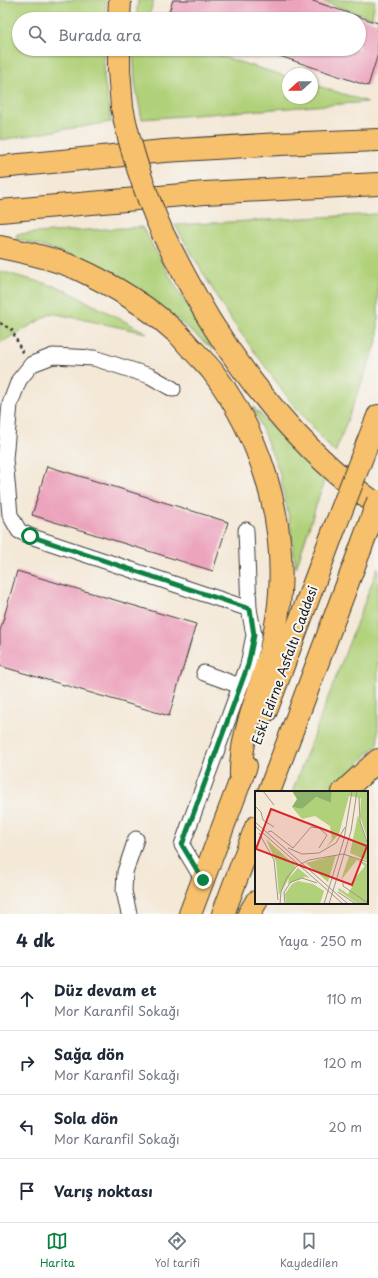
<!DOCTYPE html>
<html lang="tr">
<head>
<meta charset="utf-8">
<style>
  body { margin:0; font-family:"Playpen Sans",sans-serif; background:#f2f2f3; color:#1f2937 }
  .compass { position:absolute; left:282px; top:68px; width:36px; height:36px; border-radius:50%; background:#fff; box-shadow:0 1px 3px #0004; rotate:249deg }
  .stop { position:absolute; width:12px; height:12px; margin:-9px; border:3px solid #0b8043; border-radius:50%; background:#fff }
  .stop.end { background:#0b8043; border-color:#fff; box-shadow:0 1px 4px #0008 }
  .list { margin:0; padding:0; list-style:none }
  h2 { display:flex; justify-content:space-between; align-items:center; height:52px; margin:0; padding:0 16px; font-size:17px }
  h2 small { font-size:13px; font-weight:400; color:#747a83 }
  .list li { display:grid; grid-template-columns:26px 1fr auto; gap:12px; align-items:center; box-sizing:border-box; height:64px; padding:0 16px; border-top:1px solid #e0e1e3 }
  .list b { display:block; font-size:15px; white-space:nowrap }
  .list p { margin:0; font-size:13px; white-space:nowrap; color:#747a83 }
  .list em { font-size:13px; font-style:normal; color:#747a83 }
  .icon { flex:none; width:22px; height:22px; fill:none; stroke:currentColor; stroke-width:2; stroke-linecap:round; stroke-linejoin:round }
  .map { position:relative; flex:none; width:378px; height:914px; overflow:hidden }
  .search { position:absolute; background:#fff; box-shadow:0 1px 3px #0004; left:12px; right:12px; top:12px; height:44px; display:flex; align-items:center; gap:10px; box-sizing:border-box; padding:0 14px; border-radius:22px; color:#747a83; font-size:15px }
  .sheet { height:308px; background:#fff }
  nav { display:flex; justify-content:space-around; align-items:center; box-sizing:border-box; height:56px; border-top:1px solid #e0e1e3; background:#fff; font-size:11px; color:#747a83 }
  nav a { display:grid; justify-items:center; gap:2px }
  nav .on { color:#0b8043 }
  .map>svg:first-child { display:block }
</style>
</head>
<body>
<div class="map">
<svg width="378" height="914" viewBox="0 0 378 914">
  <rect width="100%" height="100%" fill="#f6f6f2"/>
  <filter id="ink" filterUnits="userSpaceOnUse"><feTurbulence type="fractalNoise" baseFrequency=".025" numOctaves="2"/><feDisplacementMap in="SourceGraphic" scale="8" xChannelSelector="R" yChannelSelector="G"/><feConvolveMatrix kernelMatrix="1 2 1 2 8 2 1 2 1" color-interpolation-filters="sRGB"/></filter>
  <filter id="wash" filterUnits="userSpaceOnUse"><feTurbulence type="fractalNoise" baseFrequency=".012" numOctaves="4" result="noise"/><feDisplacementMap in="SourceGraphic" scale="16" xChannelSelector="R" yChannelSelector="G"/><feGaussianBlur stdDeviation="0.9" result="paint"/><feColorMatrix in="noise" values="0 0 0 0 0 0 0 0 0 0 0 0 0 0 0 0 0 1.4 0 .05"/><feComposite in="paint" operator="in"/></filter>
  <g filter="url(#wash)">
    <rect width="100%" height="100%" fill="#f4e8d7"/>
    <g fill="#b0d179" stroke="#66764a">
      <polygon points="0,0 106,0 105,19 19,19 19,49 104,49 104,78 111,122 0,140"/>
      <polygon points="138,0 154,0 148,19 136,19"/>
      <polygon points="318,0 375,0 372,18"/>
      <polygon points="133,49 197,49 288,77 288,98 312,98 312,84 368,102 142,119 135,84"/>
      <polygon points="378,214 378,339 335,453 291,402 227,314 175,225"/>
      <path d="M142,227L176,287L214,350C180,323 148,291 109,272C79,257 48,248 16,239L17,234Z"/>
      <polygon points="0,271 61,288 147,333 52,313 0,343"/>
      <polygon points="253,407 324,481 296,568 290,523 279,471"/>
      <polygon points="378,567 378,745 368,753 334,792 292,792"/>
    </g>
    <g id="blocks">
      <g fill="#eca3bc">
        <polygon points="173,0 310,0 378,23 378,54 368,86 259,49 359,49 359,19 169,19 167,18"/>
        <polygon points="47,466 228,522 213,571 32,515"/>
        <polygon points="17,571 196,624 169,716 0,666 0,631"/>
      </g>
    </g>
  </g>
  <g filter="url(#ink)">
    <use href="#blocks" fill-opacity="0" stroke="#3c3b38" stroke-width="1"/>
    <g fill="none" stroke-linecap="round" stroke-linejoin="round">
      <g stroke="#3c3b38" stroke-width="17">
        <g id="minor">
          <polyline points="173,389 150,376 94,358 53,356 32,364 19,380 10,404 5,459 10,515 19,531 30,536 249,609 254,635 248,665 182,845 203,880"/>
          <polyline points="246,530 249,609"/>
          <polyline points="204,673 240,686"/>
          <polyline points="129,914 124,891 125,872 136,839"/>
        </g>
      </g>
      <g stroke="#3c3b38" stroke-width="24">
        <g id="highway">
          <polyline points="119,19 120,0"/>
          <polyline points="119,49 119,70 122,107"/>
          <polyline points="0,167 164,151 280,144 378,140"/>
          <polyline points="0,211 205,193 378,184"/>
          <path d="M163,234C179,265 195,297 214,327C256,393 313,461 378,505"/>
          <path d="M0,247C25,252 52,258 76,268C111,284 147,306 176,332C183,338 188,346 195,352C201,359 208,365 213,372C260,435 285,515 280,593C278,627 268,661 258,693C248,723 240,748 241,779"/>
          <polyline points="369,439 378,416"/>
          <polyline points="266,711 335,527"/>
          <polyline points="269,792 360,550"/>
          <polyline points="343,792 378,760"/>
          <polyline points="190,914 246,766"/>
          <polyline points="223,914 256,827"/>
          <polyline points="249,914 256,902"/>
        </g>
      </g>
      <polyline stroke="#3c3b38" stroke-width="2.5" stroke-dasharray="3 3" stroke-linecap="butt" points="0,323 12,330 22,352 21,355"/>
      <use href="#minor" stroke="#fff" stroke-width="15"/>
      <use href="#highway" stroke="#f7c06c" stroke-width="22"/>
      <g stroke="#3c3b38" stroke-width="24" stroke-linecap="butt">
        <g id="highway-bridge">
          <path d="M122,107C131,153 144,191 163,234"/>
          <polyline points="335,527 369,439"/>
          <polyline points="360,550 378,501"/>
        </g>
      </g>
      <use href="#highway-bridge" stroke="#f7c06c" stroke-width="22"/>
    </g>
  </g>
  <g fill="none" stroke-linecap="round" stroke-linejoin="round" filter="url(#ink)">
    <polyline stroke="#0b8043" stroke-width="5" points="30,536 250,609 254,635 248,665 182,845 203,880"/>
  </g>
  <g text-anchor="middle" dominant-baseline="central" stroke-width="4" stroke-linejoin="round" paint-order="stroke">
    <g font-size="13" fill="#1c1c1c" stroke="#f6f6f2">
      <text transform="translate(284 665) rotate(-70)">Eski Edirne Asfaltı Caddesi</text>
    </g>
  </g>
  <g transform="translate(255 791)">
    <rect width="113" height="113" fill="#f4e8d7"/>
    <path d="M77,0H113V50L105,25L106,7L94,5L84,43L71,57L77,48L75,35L60,25L47,28L37,16L47,18L61,6L76,12ZM103,24L113,56V70L95,62ZM11,48L41,75L24,104L21,71ZM81,64L73,91L51,72ZM94,65L111,72L113,74V113H103L83,99L84,97L93,103L97,96L95,93L110,75L102,69L86,89ZM43,77L55,87L50,86L33,93L34,87ZM43,90L58,93L69,100L65,113H31L30,103L37,93Z" fill="#b0d179"/>
    <path d="M37,0H77L76,12L61,6L47,18L37,16L42,8Z" fill="#8cb369"/>
    <path fill="none" stroke="#9e968c" stroke-width="1" d="M8,0L19,14M104,6L105,30L113,54M0,15L6,21L8,29L19,36M0,31L93,113M0,35L88,113M13,41L16,40L38,57L56,36L64,37L72,44L64,57M4,42L19,69L23,109M33,57L47,63L64,62L81,52L90,36M88,92V95L113,112M83,101L101,113M25,113L26,101L32,86L42,75L54,69L88,63L113,71M30,113L29,101L36,91L47,87L62,92M69,113L89,48L97,0M74,113L96,40L102,0"/>
    <path fill="#d62828" fill-opacity="0.15" stroke="#d62828" stroke-width="2" d="M16,18L112,55L97,94L1,58Z"/>
    <rect width="113" height="113" fill="none" stroke="#1c1c1c" stroke-width="2"/>
  </g>
</svg>
<svg class="compass" viewBox="-18 -18 36 36"><path d="M0-13l5 13h-10z" fill="#e53935"/><path d="M0 13l5-13h-10z" fill="#747a83"/></svg>
<div class="stop" style="left:30px;top:536px"></div>
<div class="stop end" style="left:203px;top:880px"></div>
<div class="search"><svg class="icon" aria-label="search" viewBox="0 0 24 24"><circle cx="10" cy="10" r="6"/><path d="M15 15l6 6"/></svg>Burada ara</div>
</div>
<section class="sheet">
<h2>4 dk<small>Yaya · 250 m</small></h2>
<ul class="list">
<li><svg class="icon" aria-label="ahead" viewBox="0 0 24 24"><path d="M12 20V5M6 11l6-6 6 6"/></svg><div><b>Düz devam et</b><p>Mor Karanfil Sokağı</p></div><em>110 m</em></li>
<li><svg class="icon" aria-label="right" viewBox="0 0 24 24"><path d="M7 20v-9h11M14 6l5 5-5 5"/></svg><div><b>Sağa dön</b><p>Mor Karanfil Sokağı</p></div><em>120 m</em></li>
<li><svg class="icon" aria-label="left" viewBox="0 0 24 24"><path d="M17 20v-9H6M10 6l-5 5 5 5"/></svg><div><b>Sola dön</b><p>Mor Karanfil Sokağı</p></div><em>20 m</em></li>
<li><svg class="icon" aria-label="arrive" viewBox="0 0 24 24"><path d="M6 21V4h12l-3 4 3 4H6"/></svg><div><b>Varış noktası</b></div></li>
</ul>
</section>
<nav>
<a class="on"><svg class="icon" aria-label="map" viewBox="0 0 24 24"><path d="M3 6l6-2 6 2 6-2v14l-6 2-6-2-6 2zM9 4v14M15 6v14"/></svg>Harita</a>
<a><svg class="icon" aria-label="directions" viewBox="0 0 24 24"><path d="M12 3l9 9-9 9-9-9zM9 14v-3h6M13 9l2 2-2 2"/></svg>Yol tarifi</a>
<a><svg class="icon" aria-label="saved" viewBox="0 0 24 24"><path d="M7 4h10v16l-5-4-5 4z"/></svg>Kaydedilen</a>
</nav>
</body>
</html>
